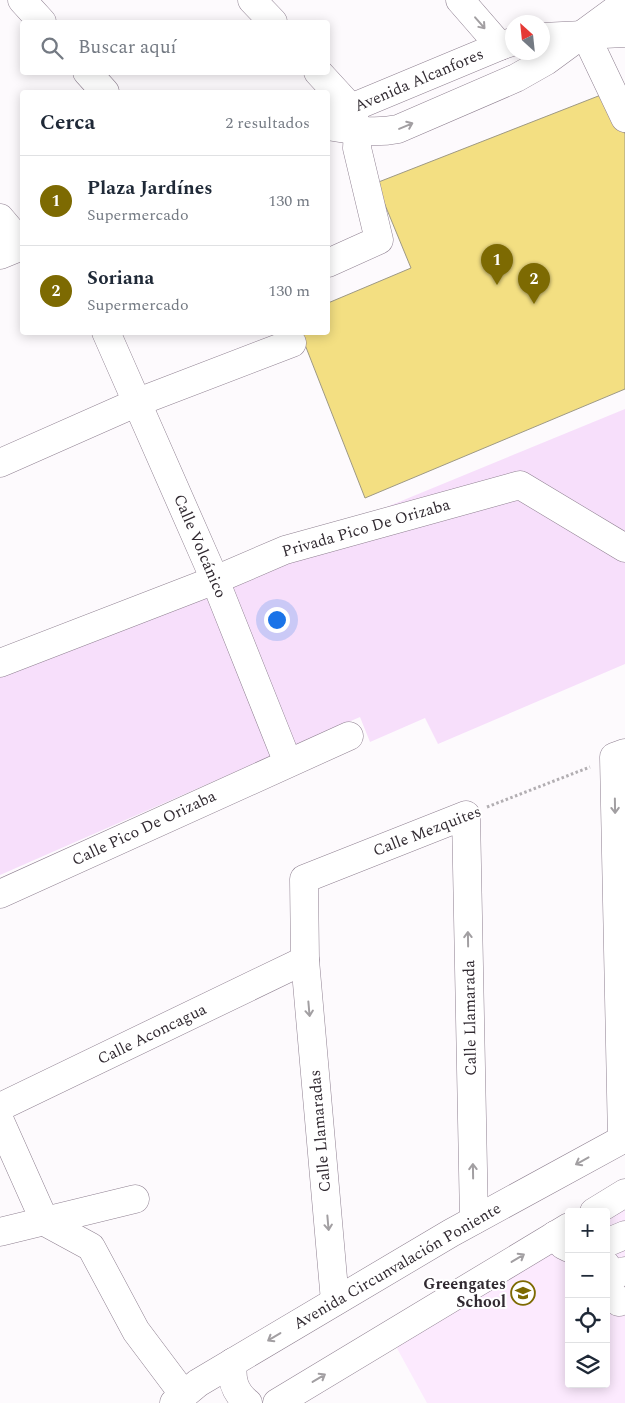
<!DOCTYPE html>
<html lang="es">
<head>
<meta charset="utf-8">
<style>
  body { margin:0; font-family:Spectral,serif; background:#f6f6f7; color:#1f2937 }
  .controls { position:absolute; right:15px; bottom:15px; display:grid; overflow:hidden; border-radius:5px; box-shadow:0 2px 12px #0003 }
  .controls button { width:45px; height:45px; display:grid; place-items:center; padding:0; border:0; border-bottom:1px solid #e0e1e3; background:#fff; color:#1f2937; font:25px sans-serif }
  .compass { position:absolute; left:505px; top:15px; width:45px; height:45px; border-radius:50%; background:#fff; box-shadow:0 2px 12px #0003; rotate:333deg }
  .you { position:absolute; left:276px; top:619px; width:18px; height:18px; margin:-12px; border:4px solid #fff; border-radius:50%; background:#1a73e8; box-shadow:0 0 0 8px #1a73e833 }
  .badge { display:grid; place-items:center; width:32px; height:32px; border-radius:50%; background:#7d6a02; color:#fff; font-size:16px; font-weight:700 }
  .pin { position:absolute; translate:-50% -41px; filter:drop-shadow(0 1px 2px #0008) }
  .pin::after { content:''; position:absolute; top:26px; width:18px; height:15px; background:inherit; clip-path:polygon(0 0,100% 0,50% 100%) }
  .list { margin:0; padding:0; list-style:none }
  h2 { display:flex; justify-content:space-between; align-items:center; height:65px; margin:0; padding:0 20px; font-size:21px }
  h2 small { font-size:16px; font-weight:400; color:#747a83 }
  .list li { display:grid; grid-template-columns:32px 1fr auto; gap:15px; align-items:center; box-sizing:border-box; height:90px; padding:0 20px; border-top:1px solid #e0e1e3 }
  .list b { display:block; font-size:19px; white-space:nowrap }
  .list p { margin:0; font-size:16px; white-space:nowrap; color:#747a83 }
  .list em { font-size:16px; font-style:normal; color:#747a83 }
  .icon { flex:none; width:28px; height:28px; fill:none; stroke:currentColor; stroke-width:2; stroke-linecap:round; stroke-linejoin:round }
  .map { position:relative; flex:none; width:625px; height:1403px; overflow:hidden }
  .search { position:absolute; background:#fff; box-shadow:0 2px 12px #0003; left:20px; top:20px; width:310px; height:55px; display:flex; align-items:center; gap:12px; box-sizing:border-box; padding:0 18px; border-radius:5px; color:#747a83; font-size:19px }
  .panel { position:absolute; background:#fff; box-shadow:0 2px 12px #0003; left:20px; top:90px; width:310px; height:245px; border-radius:5px }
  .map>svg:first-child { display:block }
</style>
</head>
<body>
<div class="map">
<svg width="625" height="1403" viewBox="0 0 625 1403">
  <rect width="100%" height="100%" fill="#fdfafd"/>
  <polygon fill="#fceafe" points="625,1209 625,1403 427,1403 393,1341 569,1241 569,1384 606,1384 606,1220"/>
  <polygon fill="#f7dffb" points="625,409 625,664 438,744 425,718 370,742 360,717 0,875 0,666"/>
  <polygon fill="#f3df82" stroke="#9e9984" points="606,93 625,134 625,389 365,498 300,332 328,332 328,303 411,268 376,183"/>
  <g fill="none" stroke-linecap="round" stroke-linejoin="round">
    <g stroke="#8f8091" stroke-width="29">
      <g id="minor">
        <polyline points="22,0 42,22"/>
        <polyline points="252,0 273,22"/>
        <polyline points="460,0 500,46"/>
        <polyline points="585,34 625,118"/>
        <polyline points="87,72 105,92"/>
        <polyline points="318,72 351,108 358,131 357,148 379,240 328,263"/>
        <polyline points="0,218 22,244"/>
        <polyline points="106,332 215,580 288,763"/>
        <polyline points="0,463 138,402 292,343"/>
        <polyline points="0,663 215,580 285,550 520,485 625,548"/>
        <polyline points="0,894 349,736"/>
        <polyline points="0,1107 305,960"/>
        <polyline points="0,1121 45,1222 91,1247 136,1331 184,1395"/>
        <polyline points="622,1140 614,757 625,753"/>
        <polyline points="0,1232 135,1199"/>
        <polyline points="555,1235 563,1245 569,1248"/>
        <polyline points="606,1243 625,1235"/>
        <polyline points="606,1265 612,1275 625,1271"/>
        <polyline points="606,1287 619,1302"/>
        <polyline points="335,1301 305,960 304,879 466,815 474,1220"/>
      </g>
    </g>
    <g stroke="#8f8091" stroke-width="29">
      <g id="major">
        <polyline points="542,37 625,33"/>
        <polyline points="328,124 351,108 500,46 512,42"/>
        <path d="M328,126C352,130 374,134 398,129L516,78L546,61L625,3"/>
        <polyline points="0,255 22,246"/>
        <polyline points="594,1212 625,1193"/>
        <path d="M233,1362C231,1379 234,1392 248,1403"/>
        <polyline points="174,1403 198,1383 451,1233 625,1138"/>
        <polyline points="277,1403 569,1227"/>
      </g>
    </g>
    <polyline stroke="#b2aeb2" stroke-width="3" stroke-dasharray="2.5 2.5" stroke-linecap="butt" points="487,807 590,767"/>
    <use href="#minor" stroke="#fff" stroke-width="28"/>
    <use href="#major" stroke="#fff" stroke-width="28"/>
  </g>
  <defs><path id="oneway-shaft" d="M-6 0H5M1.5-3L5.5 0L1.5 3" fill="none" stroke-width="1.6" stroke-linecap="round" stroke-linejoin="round" transform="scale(1.25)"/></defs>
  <g stroke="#a29fa2">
    <use href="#oneway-shaft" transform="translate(480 23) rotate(49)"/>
    <use href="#oneway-shaft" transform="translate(406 126) rotate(-23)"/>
    <use href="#oneway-shaft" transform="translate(615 806) rotate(89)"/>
    <use href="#oneway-shaft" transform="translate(468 939) rotate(-91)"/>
    <use href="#oneway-shaft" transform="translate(309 1009) rotate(85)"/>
    <use href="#oneway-shaft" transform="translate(582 1161) rotate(151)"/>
    <use href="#oneway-shaft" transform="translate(473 1171) rotate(-91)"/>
    <use href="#oneway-shaft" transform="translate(328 1223) rotate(85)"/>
    <use href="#oneway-shaft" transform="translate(518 1258) rotate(-31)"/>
    <use href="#oneway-shaft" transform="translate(274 1337) rotate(149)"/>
    <use href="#oneway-shaft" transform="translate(319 1378) rotate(-31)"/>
  </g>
  <defs>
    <g id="school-ring" transform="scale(1.25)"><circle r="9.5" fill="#fff" stroke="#7d6a02" stroke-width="1.5"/><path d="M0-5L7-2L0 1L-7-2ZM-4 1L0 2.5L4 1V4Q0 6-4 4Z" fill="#7d6a02"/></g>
  </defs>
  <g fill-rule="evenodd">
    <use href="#school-ring" x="523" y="1293"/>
  </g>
  <g text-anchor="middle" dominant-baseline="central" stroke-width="4" stroke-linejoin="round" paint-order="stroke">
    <g font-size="16" fill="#312a31" stroke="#fff">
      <text transform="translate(419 80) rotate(-23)">Avenida Alcanfores</text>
      <text transform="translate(366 528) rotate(-16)">Privada Pico De Orizaba</text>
      <text transform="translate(200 546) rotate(67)">Calle Volcánico</text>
      <text transform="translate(144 828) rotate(-25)">Calle Pico De Orizaba</text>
      <text transform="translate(427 831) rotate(-21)">Calle Mezquites</text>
      <text transform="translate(470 1018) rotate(-91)">Calle Llamarada</text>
      <text transform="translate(152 1034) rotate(-26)">Calle Aconcagua</text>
      <text transform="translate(320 1131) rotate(-95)">Calle Llamaradas</text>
      <text transform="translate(397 1266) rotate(-30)">Avenida Circunvalación Poniente</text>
    </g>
    <g font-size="16" font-weight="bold" fill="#312a31" stroke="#fff" text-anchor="end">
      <text x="506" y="1284">Greengates<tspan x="506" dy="18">School</tspan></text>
    </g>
  </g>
</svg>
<div class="controls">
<button>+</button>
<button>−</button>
<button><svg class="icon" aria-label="locate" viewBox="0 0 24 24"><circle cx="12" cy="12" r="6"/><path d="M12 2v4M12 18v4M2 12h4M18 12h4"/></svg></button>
<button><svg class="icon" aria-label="layers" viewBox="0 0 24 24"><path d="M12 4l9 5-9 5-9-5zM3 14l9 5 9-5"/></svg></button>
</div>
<svg class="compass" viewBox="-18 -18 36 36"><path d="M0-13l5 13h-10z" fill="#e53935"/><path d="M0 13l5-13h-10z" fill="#747a83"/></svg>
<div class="you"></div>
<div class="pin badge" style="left:497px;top:285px">1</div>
<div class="pin badge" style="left:534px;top:304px">2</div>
<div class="search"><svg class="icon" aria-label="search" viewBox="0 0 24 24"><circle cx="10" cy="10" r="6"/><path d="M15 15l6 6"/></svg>Buscar aquí</div>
<section class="panel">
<h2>Cerca<small>2 resultados</small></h2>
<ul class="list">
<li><span class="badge">1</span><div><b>Plaza Jardínes</b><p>Supermercado</p></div><em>130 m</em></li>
<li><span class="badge">2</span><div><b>Soriana</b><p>Supermercado</p></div><em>130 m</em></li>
</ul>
</section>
</div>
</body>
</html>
